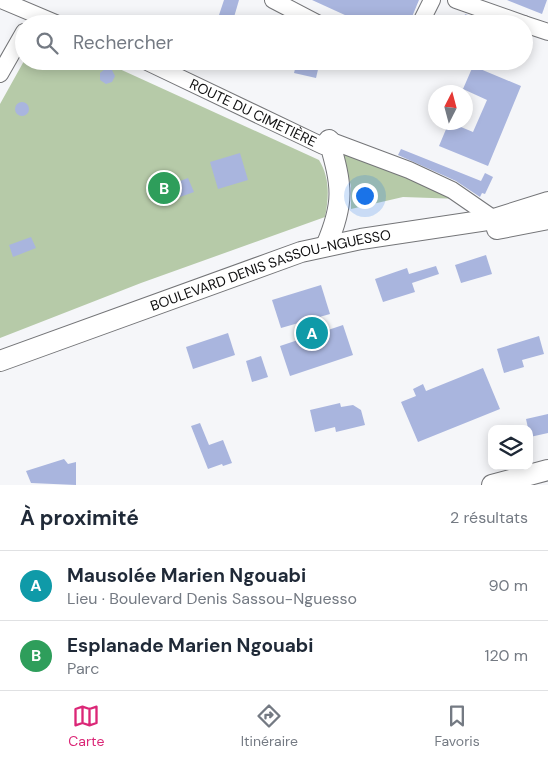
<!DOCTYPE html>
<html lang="fr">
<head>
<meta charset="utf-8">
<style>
  body { margin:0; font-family:"DM Sans",sans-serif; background:#f2f2f3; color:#1f2937 }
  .controls { position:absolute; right:15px; bottom:15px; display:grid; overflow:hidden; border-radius:10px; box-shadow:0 2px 12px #0003 }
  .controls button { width:45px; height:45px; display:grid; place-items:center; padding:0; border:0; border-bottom:1px solid #e0e1e3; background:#fff; color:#1f2937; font:25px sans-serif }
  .compass { position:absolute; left:428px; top:85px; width:45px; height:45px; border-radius:50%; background:#fff; box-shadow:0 2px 12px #0003; rotate:6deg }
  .you { position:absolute; left:364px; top:195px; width:18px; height:18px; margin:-12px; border:4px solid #fff; border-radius:50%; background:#1a73e8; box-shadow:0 0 0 8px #1a73e833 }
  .badge { display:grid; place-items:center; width:32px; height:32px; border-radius:50%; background:#db2777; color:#fff; font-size:16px; font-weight:700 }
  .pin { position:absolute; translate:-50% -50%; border:2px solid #fff; box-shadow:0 1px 5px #0006 }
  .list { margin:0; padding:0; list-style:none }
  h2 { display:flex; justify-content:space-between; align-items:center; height:65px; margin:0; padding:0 20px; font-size:21px }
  h2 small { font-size:16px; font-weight:400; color:#747a83 }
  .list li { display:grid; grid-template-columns:32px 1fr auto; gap:15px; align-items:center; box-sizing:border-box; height:70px; padding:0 20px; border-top:1px solid #e0e1e3 }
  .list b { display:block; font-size:19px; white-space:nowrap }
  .list p { margin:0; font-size:16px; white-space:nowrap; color:#747a83 }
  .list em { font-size:16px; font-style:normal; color:#747a83 }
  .icon { flex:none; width:28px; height:28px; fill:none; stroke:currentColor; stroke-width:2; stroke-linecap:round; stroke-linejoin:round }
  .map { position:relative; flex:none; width:548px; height:485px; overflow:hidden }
  .search { position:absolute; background:#fff; box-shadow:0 2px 12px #0003; left:15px; right:15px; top:15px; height:55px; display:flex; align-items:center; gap:12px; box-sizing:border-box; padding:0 18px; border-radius:28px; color:#747a83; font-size:19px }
  .sheet { height:205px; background:#fff }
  nav { display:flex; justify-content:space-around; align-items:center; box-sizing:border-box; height:70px; border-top:1px solid #e0e1e3; background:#fff; font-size:14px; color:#747a83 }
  nav a { display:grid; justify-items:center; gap:2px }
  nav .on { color:#db2777 }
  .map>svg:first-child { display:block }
</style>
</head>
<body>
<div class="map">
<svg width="548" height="485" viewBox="0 0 548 485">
  <rect width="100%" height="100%" fill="#f5f6f9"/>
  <g fill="#b6caa8">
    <path d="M24,61H102L319,160C330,178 329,197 325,217L141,283L0,338V104Z"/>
    <polygon points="341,152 461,199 403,197 351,209 351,186"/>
  </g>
  <g fill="#a9b5de">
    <polygon points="224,0 239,0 232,24 216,24"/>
    <polygon points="312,0 419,0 409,24 372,24 359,19 358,21"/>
    <polygon points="507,0 547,0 542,14"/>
    <polygon points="465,14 486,21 485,24 462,24"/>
    <polygon points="297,61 320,61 316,78 294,73"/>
    <polygon points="473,66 521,86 488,166 439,146 449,122 473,132 487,100 463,89"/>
    <polygon points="105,69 112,70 115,76 112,82 106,84 100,80 100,73"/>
    <circle cx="22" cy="109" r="7"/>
    <polygon points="401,149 481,181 485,173 493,177 485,194 482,193 480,197 456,181 398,155"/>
    <polygon points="240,153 248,180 218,189 210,162"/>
    <polygon points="188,178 194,192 169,201 164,187"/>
    <polygon points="31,237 36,248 13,257 9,245"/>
    <polygon points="486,255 492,274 461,283 455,265"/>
    <polygon points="436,266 439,274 412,283 415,292 383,302 375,279 407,268 409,274"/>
    <polygon points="321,285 330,314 281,328 272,300"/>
    <polygon points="343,325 353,355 290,376 280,346"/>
    <polygon points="228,333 235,355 193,369 186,347"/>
    <polygon points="539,336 544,354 522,360 524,367 504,373 497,349"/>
    <polygon points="261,356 268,377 252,382 246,361"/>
    <polygon points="483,368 500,409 418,442 401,402 416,396 413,389 423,384 426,391"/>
    <polygon points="340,403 341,407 353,405 361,410 365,425 336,432 335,427 315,432 310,410"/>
    <polygon points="548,414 548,433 530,437 526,419"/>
    <polygon points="200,423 209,445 223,440 232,463 223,466 222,464 208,469 191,426"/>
    <polygon points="64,459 68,464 76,462 76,485 31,483 26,471"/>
  </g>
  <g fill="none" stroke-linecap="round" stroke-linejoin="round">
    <g stroke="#747578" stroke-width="18">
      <g id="minor">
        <polyline points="1,0 58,24"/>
        <polyline points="273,0 319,24"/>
        <polyline points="456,0 524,24"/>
        <polyline points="420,24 432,0"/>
        <polyline points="524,24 548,32"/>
        <path id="s1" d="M145,61L323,146L329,140L409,170L452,190L494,219"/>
        <polyline points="0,74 24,32"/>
      </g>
    </g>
    <g stroke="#747578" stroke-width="22">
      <g id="major">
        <polyline points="497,229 548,219"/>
        <path d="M326,246C345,202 342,186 329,140"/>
        <path id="s2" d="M0,361L301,252L361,239L494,219L548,202"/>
        <polyline points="492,485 548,470"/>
      </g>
    </g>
    <use href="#minor" stroke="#fff" stroke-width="16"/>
    <use href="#major" stroke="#fff" stroke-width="20"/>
  </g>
  <g text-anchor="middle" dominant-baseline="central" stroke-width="4" stroke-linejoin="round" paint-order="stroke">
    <g font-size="14" fill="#0e0e0f" stroke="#fff">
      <text stroke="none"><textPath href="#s1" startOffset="120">ROUTE DU CIMETIÈRE</textPath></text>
      <text stroke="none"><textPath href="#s2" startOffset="286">BOULEVARD DENIS SASSOU-NGUESSO</textPath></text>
    </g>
  </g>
</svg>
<div class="controls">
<button><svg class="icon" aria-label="layers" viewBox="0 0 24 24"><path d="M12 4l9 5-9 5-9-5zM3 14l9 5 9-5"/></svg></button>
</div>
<svg class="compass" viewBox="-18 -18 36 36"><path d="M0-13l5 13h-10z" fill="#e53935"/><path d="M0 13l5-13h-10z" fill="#747a83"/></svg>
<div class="you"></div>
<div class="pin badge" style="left:312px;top:333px;background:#0f9aa8">A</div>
<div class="pin badge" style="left:164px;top:188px;background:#2e9e5b">B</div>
<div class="search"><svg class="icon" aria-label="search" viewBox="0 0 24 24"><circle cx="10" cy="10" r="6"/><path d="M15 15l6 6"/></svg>Rechercher</div>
</div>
<section class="sheet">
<h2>À proximité<small>2 résultats</small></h2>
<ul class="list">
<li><span class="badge" style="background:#0f9aa8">A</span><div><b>Mausolée Marien Ngouabi</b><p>Lieu · Boulevard Denis Sassou-Nguesso</p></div><em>90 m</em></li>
<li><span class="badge" style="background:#2e9e5b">B</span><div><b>Esplanade Marien Ngouabi</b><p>Parc</p></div><em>120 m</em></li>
</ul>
</section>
<nav>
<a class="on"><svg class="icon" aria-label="map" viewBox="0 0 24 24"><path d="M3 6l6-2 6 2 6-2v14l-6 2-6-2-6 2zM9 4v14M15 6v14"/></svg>Carte</a>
<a><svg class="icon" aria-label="directions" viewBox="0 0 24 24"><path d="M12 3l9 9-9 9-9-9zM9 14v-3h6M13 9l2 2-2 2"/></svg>Itinéraire</a>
<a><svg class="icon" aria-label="saved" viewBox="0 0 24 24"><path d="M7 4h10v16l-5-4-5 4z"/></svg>Favoris</a>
</nav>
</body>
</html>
